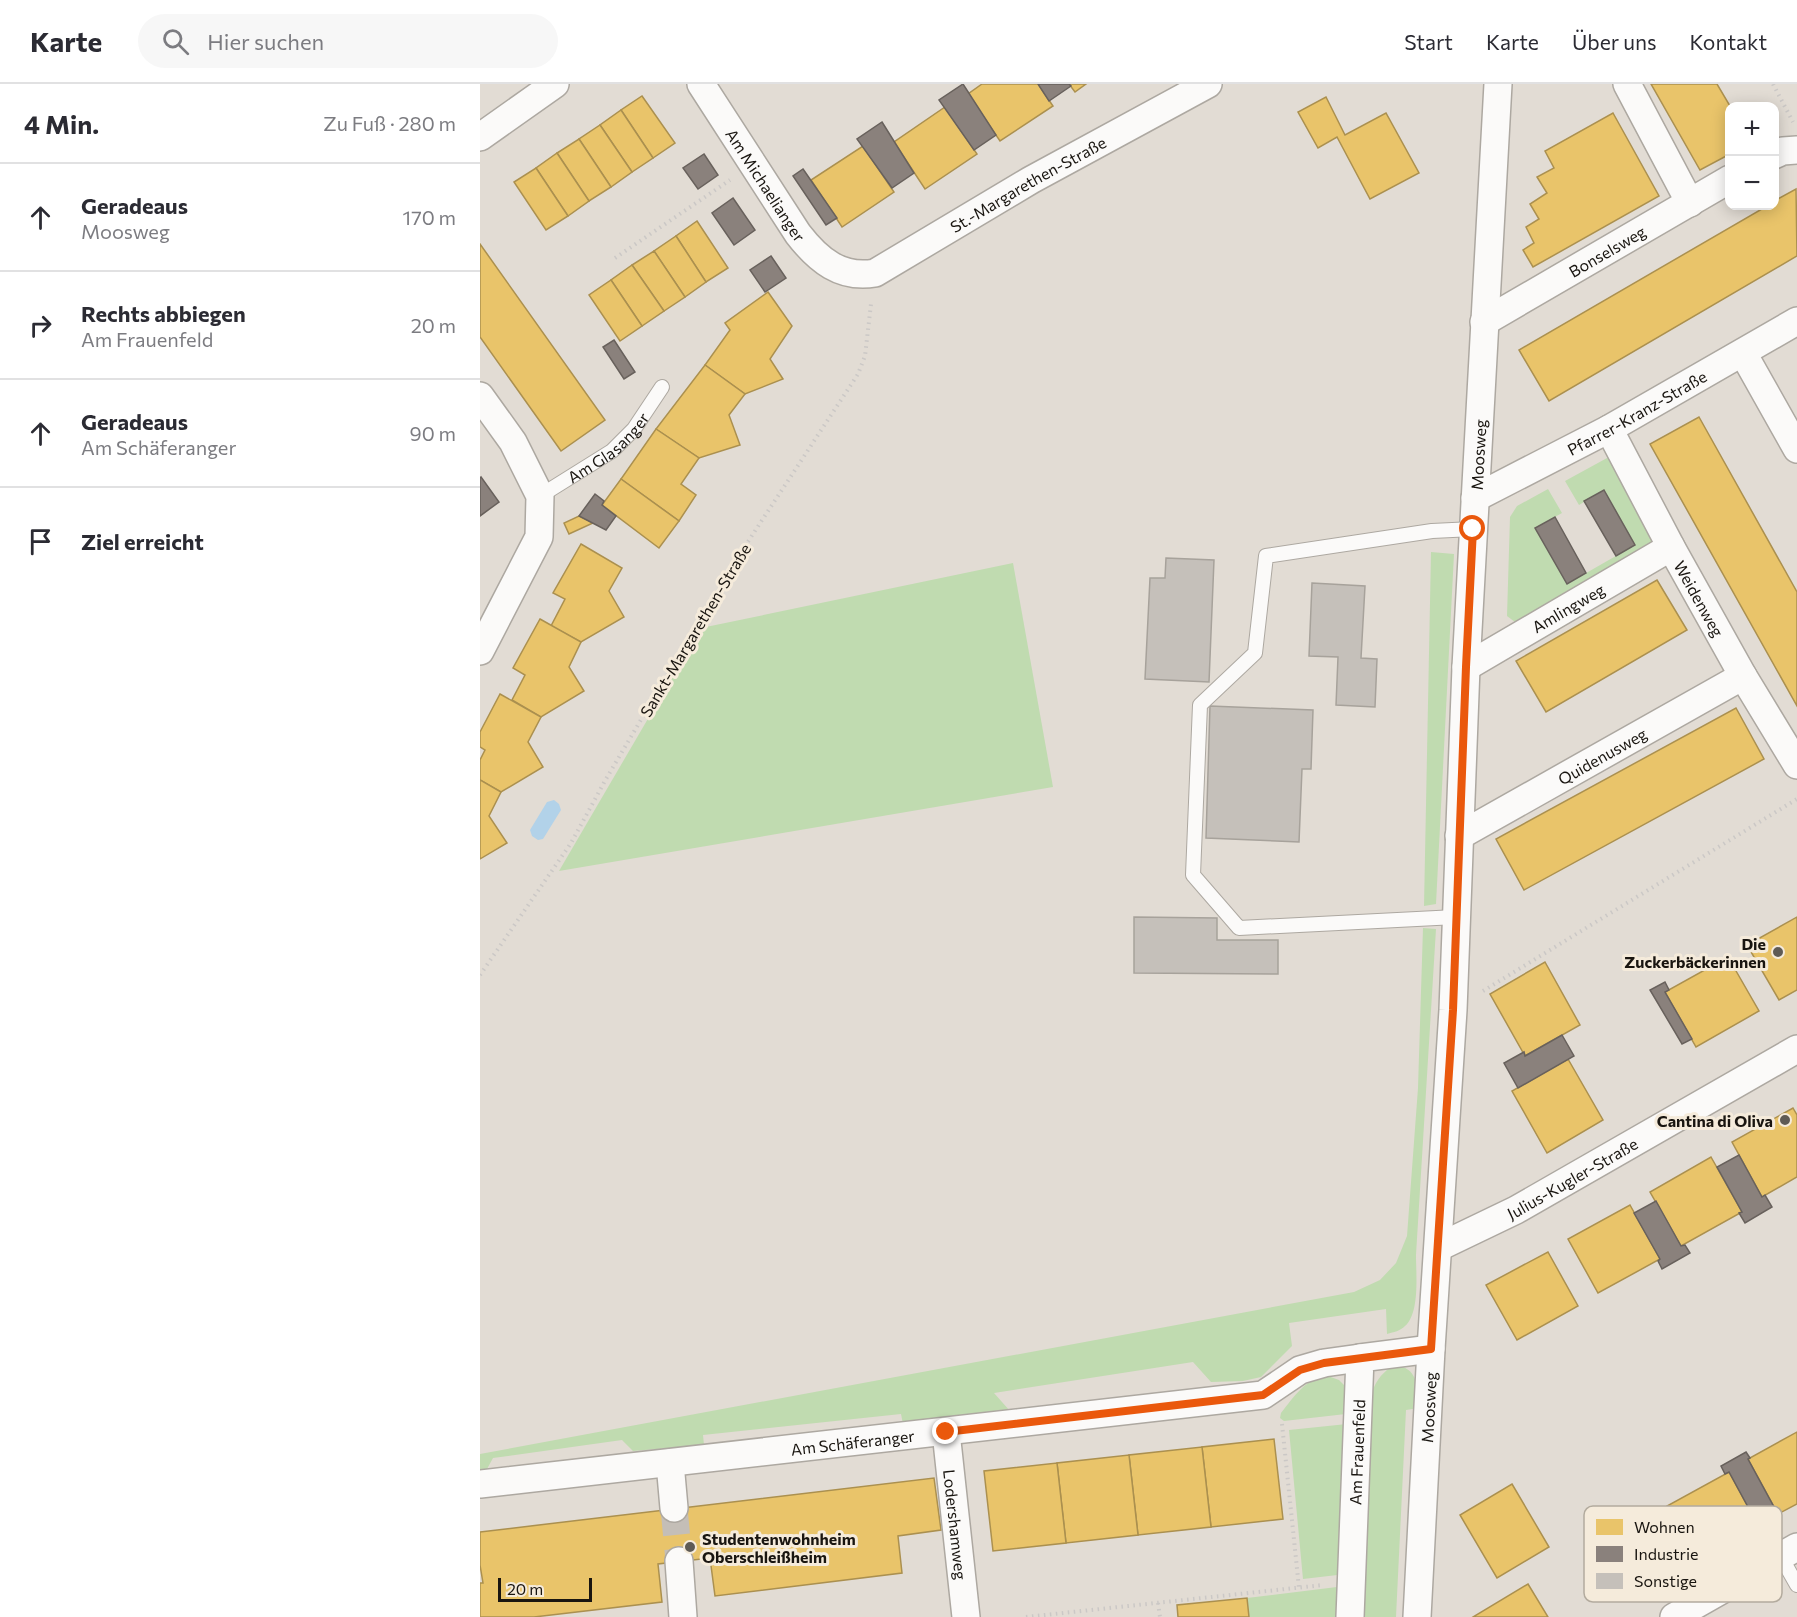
<!DOCTYPE html>
<html lang="de">
<head>
<meta charset="utf-8">
<style>
  body { margin:0; font-family:Commissioner,sans-serif; background:#f7f7f7; color:#2b2b33 }
  .controls { position:absolute; right:18px; top:18px; display:grid; overflow:hidden; border-radius:12px; box-shadow:0 3px 15px #0003 }
  .controls button { width:54px; height:54px; display:grid; place-items:center; padding:0; border:0; border-bottom:2px solid #e1e1e2; background:#fff; color:#2b2b33; font:30px sans-serif }
  .scale { position:absolute; left:18px; bottom:15px; width:94px; box-sizing:border-box; padding-left:6px; border:3px solid #191510; border-top:0; font-size:16px; line-height:21px; white-space:nowrap; color:#191510; -webkit-text-stroke:4px #f5ebdb; paint-order:stroke }
  .stop { position:absolute; width:18px; height:18px; margin:-14px; border:4px solid #ea580c; border-radius:50%; background:#fff }
  .stop.end { background:#ea580c; border-color:#fff; box-shadow:0 2px 6px #0008 }
  .list { margin:0; padding:0; list-style:none }
  h2 { display:flex; justify-content:space-between; align-items:center; height:78px; margin:0; padding:0 24px; font-size:26px }
  h2 small { font-size:20px; font-weight:400; color:#7c7c81 }
  .list li { display:grid; grid-template-columns:39px 1fr auto; gap:18px; align-items:center; box-sizing:border-box; height:108px; padding:0 24px; border-top:2px solid #e1e1e2 }
  .list b { display:block; font-size:22px; white-space:nowrap }
  .list p { margin:0; font-size:20px; white-space:nowrap; color:#7c7c81 }
  .list em { font-size:20px; font-style:normal; color:#7c7c81 }
  .icon { flex:none; width:33px; height:33px; fill:none; stroke:currentColor; stroke-width:2; stroke-linecap:round; stroke-linejoin:round }
  .map { position:relative; flex:none; width:1317px; height:1533px; overflow:hidden }
  header { display:flex; align-items:center; gap:36px; box-sizing:border-box; height:84px; padding:0 30px; background:#fff; border-bottom:2px solid #e1e1e2 }
  header strong { font-size:28px }
  nav { display:flex; gap:33px; margin-inline-start:auto; font-size:21px }
  .search { width:420px; height:54px; background:#f7f7f7; display:flex; align-items:center; gap:15px; box-sizing:border-box; padding:0 21px; border-radius:33px; color:#7c7c81; font-size:22px }
  main { display:flex }
  aside { flex:1; background:#fff }
  .map>svg:first-child { display:block }
</style>
</head>
<body>
<header>
<strong>Karte</strong>
<div class="search"><svg class="icon" aria-label="search" viewBox="0 0 24 24"><circle cx="10" cy="10" r="6"/><path d="M15 15l6 6"/></svg>Hier suchen</div>
<nav><a>Start</a><a>Karte</a><a>Über uns</a><a>Kontakt</a></nav>
</header>
<main>
<aside>
<h2>4 Min.<small>Zu Fuß · 280 m</small></h2>
<ul class="list">
<li><svg class="icon" aria-label="ahead" viewBox="0 0 24 24"><path d="M12 20V5M6 11l6-6 6 6"/></svg><div><b>Geradeaus</b><p>Moosweg</p></div><em>170 m</em></li>
<li><svg class="icon" aria-label="right" viewBox="0 0 24 24"><path d="M7 20v-9h11M14 6l5 5-5 5"/></svg><div><b>Rechts abbiegen</b><p>Am Frauenfeld</p></div><em>20 m</em></li>
<li><svg class="icon" aria-label="ahead" viewBox="0 0 24 24"><path d="M12 20V5M6 11l6-6 6 6"/></svg><div><b>Geradeaus</b><p>Am Schäferanger</p></div><em>90 m</em></li>
<li><svg class="icon" aria-label="arrive" viewBox="0 0 24 24"><path d="M6 21V4h12l-3 4 3 4H6"/></svg><div><b>Ziel erreicht</b></div></li>
</ul>
</aside>
<div class="map">
<svg width="1317" height="1533" viewBox="0 0 1317 1533">
  <rect width="100%" height="100%" fill="#e2dcd4"/>
  <g fill="#c0dbb0">
    <polygon points="1127,374 1135,376 1178,459 1041,537 1035,538 1027,532 1030,433 1037,422 1068,405 1082,429 1055,444 1087,500 1155,461 1124,406 1099,421 1085,397"/>
    <polygon points="951,468 974,470 956,820 944,822"/>
    <polygon points="533,479 573,703 79,787 221,544"/>
    <path d="M943,844L956,845L936,1171C936,1190 940,1229 925,1242C920,1247 914,1248 907,1250L906,1225L809,1239L812,1262L781,1293L763,1297L731,1298L713,1278L514,1309L530,1327L423,1340L421,1330L223,1351L224,1361L153,1367L142,1356L13,1374L7,1385L0,1386V1370L874,1208L900,1196L916,1179L927,1152L938,1004Z"/>
    <path d="M912,1282C939,1281 937,1303 939,1324L926,1326L916,1533H879L891,1313C894,1299 900,1291 912,1282Z"/>
    <path d="M848,1292L859,1296L865,1302L866,1330L804,1337L800,1334L801,1329C814,1313 826,1293 848,1292Z"/>
    <polygon points="867,1340 866,1490 823,1495 809,1346"/>
    <polygon points="865,1502 864,1533 769,1533 767,1514"/>
  </g>
  <polygon fill="#b2d2e9" points="74,716 79,720 81,726 63,755 58,756 52,752 50,746 67,718"/>
  <g fill="#e9c46a" stroke="#ab904f" stroke-width="1.5">
    <polygon points="502,0 558,0 573,22 520,57 488,10"/>
    <polygon points="589,0 606,0 595,8"/>
    <polygon points="1171,0 1237,0 1250,22 1250,70 1220,86"/>
    <polygon points="162,12 195,59 173,74 141,26"/>
    <polygon points="846,13 865,51 906,29 939,89 890,115 857,53 838,64 818,28"/>
    <polygon points="465,23 497,70 445,105 414,58"/>
    <polygon points="141,26 173,74 152,88 120,41"/>
    <polygon points="1133,29 1179,112 1053,183 1043,166 1054,159 1046,143 1059,135 1050,120 1067,109 1057,93 1074,84 1065,67"/>
    <polygon points="120,41 152,88 131,103 99,55"/>
    <polygon points="99,55 131,103 109,117 77,69"/>
    <polygon points="383,62 414,108 362,143 331,96"/>
    <polygon points="77,69 109,117 88,132 56,84"/>
    <polygon points="56,84 88,132 66,146 34,98"/>
    <polygon points="1316,105 1317,172 1069,317 1039,266 1287,122 1294,122 1294,117"/>
    <polygon points="217,137 248,184 226,198 196,152"/>
    <polygon points="196,152 226,198 205,213 174,167"/>
    <polygon points="0,160 125,336 81,367 0,253"/>
    <polygon points="174,167 205,213 184,227 152,181"/>
    <polygon points="152,181 184,227 162,242 131,196"/>
    <polygon points="131,196 162,242 140,257 109,211"/>
    <polygon points="288,208 312,242 290,275 303,295 265,310 225,281 250,246 245,239"/>
    <polygon points="225,281 265,310 249,331 260,361 219,374 176,345"/>
    <polygon points="1219,333 1317,508 1317,622 1170,360"/>
    <polygon points="176,345 219,374 201,400 216,411 199,437 141,395"/>
    <polygon points="141,395 199,437 179,464 122,421"/>
    <polygon points="99,432 113,439 89,450 84,439"/>
    <polygon points="101,460 142,484 129,507 144,533 101,558 71,542 85,515 73,509"/>
    <polygon points="1177,496 1207,546 1066,628 1036,577"/>
    <polygon points="60,535 101,558 89,583 104,607 61,633 32,616 45,591 33,584"/>
    <polygon points="20,610 61,633 48,658 63,683 21,708 0,696 0,676 5,666 0,663 0,648"/>
    <polygon points="1256,624 1284,675 1044,806 1016,755"/>
    <polygon points="0,696 21,708 9,732 27,759 0,775"/>
    <polygon points="1317,833 1317,906 1299,916 1267,861"/>
    <polygon points="1248,873 1279,927 1216,963 1185,908"/>
    <polygon points="1065,878 1100,941 1045,972 1010,910"/>
    <polygon points="1088,975 1123,1036 1067,1069 1032,1007"/>
    <polygon points="1313,1024 1317,1031 1317,1093 1282,1113 1252,1058"/>
    <polygon points="1231,1073 1262,1128 1201,1162 1170,1108"/>
    <polygon points="1150,1121 1180,1175 1118,1209 1088,1155"/>
    <polygon points="1068,1168 1098,1222 1037,1256 1006,1201"/>
    <polygon points="1317,1348 1317,1420 1298,1430 1268,1375"/>
    <polygon points="794,1355 803,1435 731,1443 722,1363"/>
    <polygon points="722,1363 731,1443 658,1451 649,1371"/>
    <polygon points="649,1371 658,1451 586,1459 577,1379"/>
    <polygon points="577,1379 586,1459 513,1467 504,1387"/>
    <polygon points="1249,1388 1279,1443 1217,1477 1187,1422"/>
    <polygon points="454,1394 461,1446 418,1452 422,1489 235,1512 230,1474 178,1480 182,1518 54,1533 0,1533 0,1499 3,1499 0,1481 0,1448"/>
    <polygon points="1032,1400 1069,1463 1017,1494 980,1431"/>
    <polygon points="1048,1500 1068,1533 993,1533"/>
    <polygon points="767,1514 769,1533 698,1533 697,1521"/>
  </g>
  <g fill="#8a817c" stroke="#68615c" stroke-width="1.5">
    <polygon points="483,0 516,51 494,66 459,16"/>
    <polygon points="558,0 589,0 591,2 569,17"/>
    <polygon points="402,38 434,89 412,104 377,55"/>
    <polygon points="224,70 238,91 218,105 203,84"/>
    <polygon points="323,85 357,134 346,141 313,92"/>
    <polygon points="253,114 275,146 254,161 232,129"/>
    <polygon points="291,172 306,194 285,208 270,186"/>
    <polygon points="134,256 155,288 144,295 123,263"/>
    <polygon points="1,393 19,418 0,432 0,394"/>
    <polygon points="1124,406 1155,461 1136,472 1104,417"/>
    <polygon points="115,410 124,417 122,421 136,432 126,446 99,432"/>
    <polygon points="1075,433 1106,489 1087,500 1055,444"/>
    <polygon points="1185,898 1189,906 1185,908 1212,955 1202,960 1170,906"/>
    <polygon points="1082,951 1094,972 1038,1004 1024,979 1044,968 1045,972"/>
    <polygon points="1259,1071 1282,1113 1285,1111 1292,1123 1265,1139 1259,1129 1262,1128 1237,1083"/>
    <polygon points="1176,1117 1201,1162 1205,1161 1210,1169 1182,1185 1178,1177 1180,1175 1154,1129"/>
    <polygon points="1266,1368 1270,1374 1268,1375 1294,1423 1274,1434 1249,1388 1245,1390 1241,1382"/>
  </g>
  <g fill="#c5c0ba" stroke="#a7a29b" stroke-width="1.5">
    <polygon points="686,474 734,476 729,598 665,595 670,494 685,494"/>
    <polygon points="832,499 885,502 881,574 897,575 895,623 856,621 858,573 829,572"/>
    <polygon points="730,622 833,626 831,685 822,685 819,758 726,754"/>
    <polygon points="654,833 737,834 737,856 798,856 798,890 654,889"/>
  </g>
  <g fill="none" stroke-linecap="round" stroke-linejoin="round">
    <polyline stroke="#c4beb7" stroke-width="27" stroke-dasharray="27 14" stroke-linecap="butt" points="194,1424 199,1477"/>
    <g stroke="#ada8a1" stroke-width="16">
      <g id="service">
        <path id="s1" d="M60,412L132,367L154,345L182,303"/>
        <polyline points="976,833 759,844 713,791 720,621 775,569 786,472 952,447 993,445"/>
        <polyline points="1301,1473 1317,1501"/>
      </g>
    </g>
    <g stroke="#ada8a1" stroke-width="30">
      <g id="minor">
        <path id="s2" d="M221,0L318,150C338,176 361,195 395,189L551,96L728,0"/>
        <polyline points="1147,0 1210,119"/>
        <polyline points="0,53 75,0"/>
        <polyline points="1294,71 1303,67 1317,66"/>
        <path id="s3" d="M1004,238L1250,95"/>
        <polyline points="1263,269 1317,365"/>
        <polyline points="0,312 33,358 60,412 59,453 0,567"/>
        <path id="s4" d="M1129,345L1191,463L1263,592L1317,681"/>
        <path id="s5" d="M995,414L1129,345L1317,237"/>
        <path id="s6" d="M986,583L1191,463"/>
        <path id="s7" d="M979,752L1263,592"/>
        <path id="s8" d="M959,1163L1036,1126L1317,965"/>
        <path id="s9" d="M466,1348L486,1533"/>
        <polyline points="190,1379 194,1424"/>
        <path id="s10" d="M0,1400L783,1311L820,1286L844,1279L880,1274"/>
        <polyline points="199,1477 203,1533"/>
        <path id="s11" d="M870,1533L880,1274L951,1265"/>
        <path id="s12" d="M937,1533L951,1265L973,926L986,583L1018,0"/>
        <polyline points="1194,1533 1317,1463"/>
      </g>
    </g>
    <g stroke="#cbc8c6" stroke-width="4" stroke-dasharray="1.5 4.5" stroke-linecap="butt">
      <polyline points="1293,0 1313,38"/>
      <polyline points="135,174 250,96"/>
      <polyline points="0,891 91,759 126,695 250,485 378,290 385,272 391,220"/>
      <polyline points="1003,907 1317,715"/>
      <polyline points="802,1340 819,1504"/>
      <polyline points="678,1519 680,1533"/>
      <polyline points="546,1533 843,1501"/>
    </g>
    <use href="#service" stroke="#fbfaf9" stroke-width="14"/>
    <use href="#minor" stroke="#fbfaf9" stroke-width="27"/>
  </g>
  <g fill="none" stroke-linecap="round" stroke-linejoin="round">
    <polyline stroke="#ea580c" stroke-width="8" points="466,1348 783,1311 820,1286 844,1279 951,1265 973,926 986,583 993,445"/>
  </g>
  <g fill="#5f5b55" stroke="#f5ebdb" stroke-width="2">
    <circle cx="1298" cy="868" r="6"/>
    <circle cx="1305" cy="1036" r="6"/>
    <circle cx="210" cy="1463" r="6"/>
  </g>
  <g text-anchor="middle" dominant-baseline="central" stroke-width="6" stroke-linejoin="round" paint-order="stroke">
    <g font-size="16" fill="#191510" stroke="#f5ebdb">
      <text stroke="none"><textPath href="#s2" startOffset="447">St.-Margarethen-Straße</textPath></text>
      <text stroke="none"><textPath href="#s2" startOffset="120">Am Michaelianger</textPath></text>
      <text stroke="none"><textPath href="#s3" startOffset="142">Bonselsweg</textPath></text>
      <text stroke="none"><textPath href="#s5" startOffset="183">Pfarrer-Kranz-Straße</textPath></text>
      <text stroke="none"><textPath href="#s1" startOffset="84">Am Glasanger</textPath></text>
      <text stroke="none"><textPath href="#s12" startOffset="1164">Moosweg</textPath></text>
      <text stroke="none"><textPath href="#s4" startOffset="192">Weidenweg</textPath></text>
      <text stroke="none"><textPath href="#s6" startOffset="118">Amlingweg</textPath></text>
      <text transform="translate(215 546) rotate(-59)">Sankt-Margarethen-Straße</text>
      <text stroke="none"><textPath href="#s7" startOffset="164">Quidenusweg</textPath></text>
      <text stroke="none"><textPath href="#s8" startOffset="150">Julius-Kugler-Straße</textPath></text>
      <text stroke="none"><textPath href="#s12" startOffset="210">Moosweg</textPath></text>
      <text stroke="none"><textPath href="#s10" startOffset="375">Am Schäferanger</textPath></text>
      <text stroke="none"><textPath href="#s11" startOffset="165">Am Frauenfeld</textPath></text>
      <text stroke="none"><textPath href="#s9" startOffset="93">Lodershamweg</textPath></text>
    </g>
    <g font-size="16" font-weight="bold" fill="#191510" stroke="#f5ebdb" text-anchor="end">
      <text x="1286" y="859">Die<tspan x="1286" dy="18">Zuckerbäckerinnen</tspan></text>
      <text x="1293" y="1036">Cantina di Oliva</text>
      <text x="222" y="1454" text-anchor="start">Studentenwohnheim<tspan x="222" dy="18">Oberschleißheim</tspan></text>
    </g>
  </g>
  <rect x="1104" y="1422" width="198" height="96" rx="9" fill="#f5ebdb" stroke="#b3ab9e" stroke-width="1.5"/>
  <rect x="1116" y="1435" width="27" height="16" fill="#e9c46a"/>
  <rect x="1116" y="1462" width="27" height="16" fill="#8a817c"/>
  <rect x="1116" y="1489" width="27" height="16" fill="#c5c0ba"/>
  <g font-size="16" fill="#191510">
    <text x="1154" y="1449">Wohnen</text>
    <text x="1154" y="1476">Industrie</text>
    <text x="1154" y="1503">Sonstige</text>
  </g>
</svg>
<div class="controls">
<button>+</button>
<button>−</button>
</div>
<div class="scale">20 m</div>
<div class="stop" style="left:993px;top:445px"></div>
<div class="stop end" style="left:466px;top:1348px"></div>
</div>
</main>
</body>
</html>
